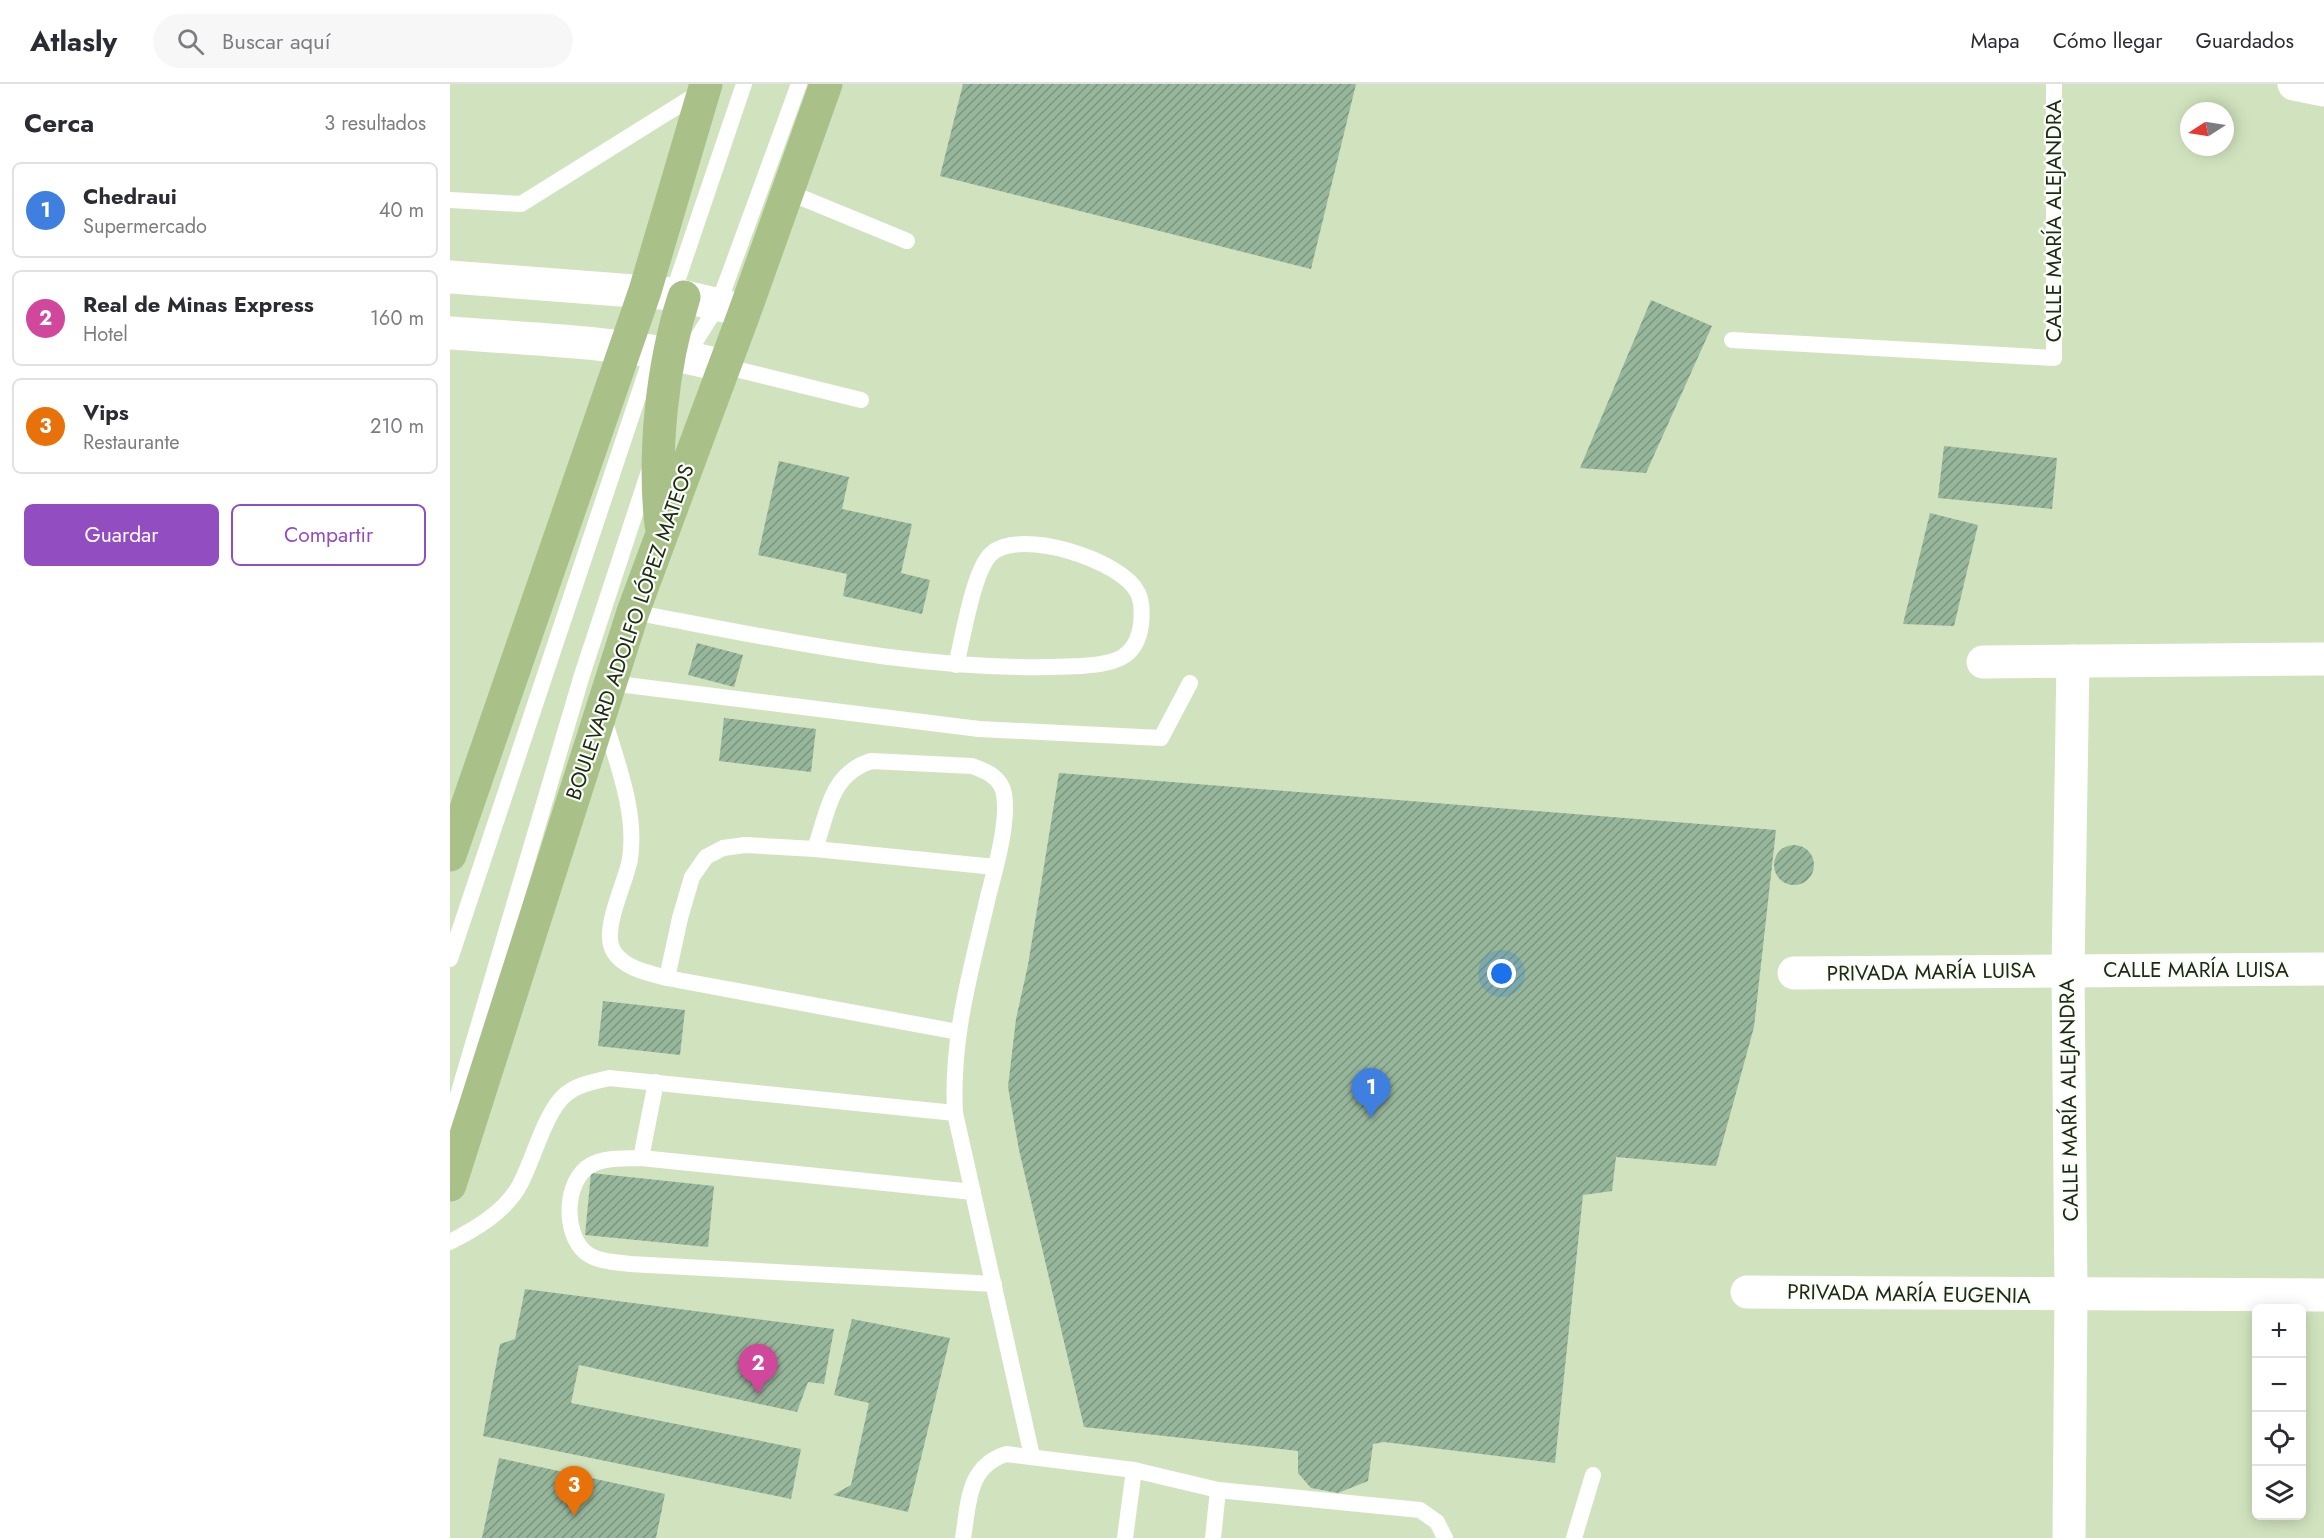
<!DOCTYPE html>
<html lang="es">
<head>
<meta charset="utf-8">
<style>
  body { margin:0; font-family:Jost,sans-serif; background:#f7f7f7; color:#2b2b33 }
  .controls { position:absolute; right:18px; bottom:18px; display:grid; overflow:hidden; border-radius:9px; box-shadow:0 3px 15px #0003 }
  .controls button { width:54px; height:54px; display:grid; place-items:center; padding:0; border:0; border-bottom:2px solid #e1e1e2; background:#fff; color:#2b2b33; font:30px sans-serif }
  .compass { position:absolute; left:1730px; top:18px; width:54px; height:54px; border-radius:50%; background:#fff; box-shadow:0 3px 15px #0003; rotate:258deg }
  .you { position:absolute; left:1052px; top:890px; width:21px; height:21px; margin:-15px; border:4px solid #fff; border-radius:50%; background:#1a73e8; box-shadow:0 0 0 9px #1a73e833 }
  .badge { display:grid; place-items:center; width:39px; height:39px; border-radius:50%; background:#924dc1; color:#fff; font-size:20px; font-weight:700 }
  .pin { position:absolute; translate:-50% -50px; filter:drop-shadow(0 2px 3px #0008) }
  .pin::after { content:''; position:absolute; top:32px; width:21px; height:18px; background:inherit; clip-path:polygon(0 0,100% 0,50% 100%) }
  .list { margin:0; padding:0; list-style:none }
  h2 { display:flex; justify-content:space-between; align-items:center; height:78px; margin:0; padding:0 24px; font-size:26px }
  h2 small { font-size:20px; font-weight:400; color:#7c7c81 }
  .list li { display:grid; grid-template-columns:39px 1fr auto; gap:18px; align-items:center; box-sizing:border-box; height:96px; margin:0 12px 12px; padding:0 12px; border:2px solid #e1e1e2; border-radius:9px }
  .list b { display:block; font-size:22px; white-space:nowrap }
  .list p { margin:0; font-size:20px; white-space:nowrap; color:#7c7c81 }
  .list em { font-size:20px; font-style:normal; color:#7c7c81 }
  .actions { display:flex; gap:12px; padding:18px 24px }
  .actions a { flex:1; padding:14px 0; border:2px solid #924dc1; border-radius:9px; text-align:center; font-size:21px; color:#924dc1 }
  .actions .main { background:#924dc1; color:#fff }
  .icon { flex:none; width:33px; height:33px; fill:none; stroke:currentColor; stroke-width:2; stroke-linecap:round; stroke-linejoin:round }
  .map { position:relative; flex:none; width:1874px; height:1454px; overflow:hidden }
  header { display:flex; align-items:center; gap:36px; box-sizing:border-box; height:84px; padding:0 30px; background:#fff; border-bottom:2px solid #e1e1e2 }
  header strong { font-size:28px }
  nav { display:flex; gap:33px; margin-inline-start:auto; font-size:21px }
  .search { width:420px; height:54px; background:#f7f7f7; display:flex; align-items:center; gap:15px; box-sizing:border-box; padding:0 21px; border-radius:33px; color:#7c7c81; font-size:22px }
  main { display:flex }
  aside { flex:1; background:#fff }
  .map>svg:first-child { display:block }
</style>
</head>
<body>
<header>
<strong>Atlasly</strong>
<div class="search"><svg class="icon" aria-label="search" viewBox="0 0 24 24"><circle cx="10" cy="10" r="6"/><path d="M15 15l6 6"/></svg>Buscar aquí</div>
<nav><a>Mapa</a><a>Cómo llegar</a><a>Guardados</a></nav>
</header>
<main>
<aside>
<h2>Cerca<small>3 resultados</small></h2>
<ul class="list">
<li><span class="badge" style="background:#3f7fe0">1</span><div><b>Chedraui</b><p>Supermercado</p></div><em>40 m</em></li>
<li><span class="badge" style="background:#d1479c">2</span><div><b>Real de Minas Express</b><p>Hotel</p></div><em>160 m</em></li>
<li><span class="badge" style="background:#e8710a">3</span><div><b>Vips</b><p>Restaurante</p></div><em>210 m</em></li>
</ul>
<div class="actions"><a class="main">Guardar</a><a>Compartir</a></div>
</aside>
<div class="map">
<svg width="1874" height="1454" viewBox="0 0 1874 1454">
  <defs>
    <pattern id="building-hatch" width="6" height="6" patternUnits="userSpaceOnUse" patternTransform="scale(1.5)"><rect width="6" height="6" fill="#97b79c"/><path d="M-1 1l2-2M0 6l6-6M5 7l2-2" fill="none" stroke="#7b957e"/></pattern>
  </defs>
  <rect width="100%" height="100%" fill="#d1e3be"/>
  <g fill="url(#building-hatch)">
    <polygon points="513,0 906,0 861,185 490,92"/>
    <polygon points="1201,216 1262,242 1196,389 1130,384"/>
    <polygon points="1494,362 1607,374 1602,425 1488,414"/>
    <polygon points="329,377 399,393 392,425 462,440 451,489 480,496 472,530 393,512 397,490 308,471"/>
    <polygon points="1480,429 1528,441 1504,542 1453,540"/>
    <polygon points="247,559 293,571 284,603 238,591"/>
    <polygon points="274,634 366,645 361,688 269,677"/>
    <polygon points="609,689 1326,746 1304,943 1266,1082 1166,1073 1162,1107 1133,1111 1105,1379 934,1358 923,1360 918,1397 888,1409 861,1404 848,1389 848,1367 634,1343 569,1066 558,1003 566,935 578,881"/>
    <circle cx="1344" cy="781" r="20"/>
    <polygon points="153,917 235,926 230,971 148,962"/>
    <polygon points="141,1089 264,1102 258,1163 135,1151"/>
    <polygon points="75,1205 384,1245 374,1300 358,1298 347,1328 129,1281 121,1319 351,1365 341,1415 33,1352 50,1260 65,1255"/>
    <polygon points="402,1235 500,1254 458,1428 383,1411 401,1401 419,1319 384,1311"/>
    <polygon points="49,1374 215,1410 206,1454 32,1454"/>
  </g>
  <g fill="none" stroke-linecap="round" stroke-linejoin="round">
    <g stroke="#fff" stroke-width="16">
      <polyline points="338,108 457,157"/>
      <polyline points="0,116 71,120 252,7"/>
      <polyline points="221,215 294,0"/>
      <polyline points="1282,256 1604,274 1604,0"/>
      <polyline points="233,277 268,221 349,0"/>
      <polyline points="273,282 411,316"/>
      <path d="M183,528C332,556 480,590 632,582C663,580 687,575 691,540C692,531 692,518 688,509C672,476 569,443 541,470C523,487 513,554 506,581"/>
      <polyline points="160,599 529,645 711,654 740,599"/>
      <path d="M154,635C167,679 187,728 180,775C176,799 150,847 164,868C175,885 199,889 217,894L508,948"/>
      <path d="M365,765C378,728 380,690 421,677L522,682C536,687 551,693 554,710C559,739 545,785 538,813C521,887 501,952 505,1029L582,1372"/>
      <polyline points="0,875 205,262"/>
      <polyline points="217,894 230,834 242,793 256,773 273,764 295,761 365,765 545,783"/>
      <polyline points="0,1038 132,591 199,387"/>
      <polyline points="191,1074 206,998"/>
      <path d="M523,1108L191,1074C174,1075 155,1073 141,1081C114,1096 113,1149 135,1168C147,1178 165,1178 180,1180L544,1200"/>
      <path d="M0,1158C25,1145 53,1129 68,1104C83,1079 94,1028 116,1010C128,1000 144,998 159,994L505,1029"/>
      <path d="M513,1454C519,1418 517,1383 556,1370L684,1386L768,1406L970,1426L987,1438L995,1454"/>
      <polyline points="675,1454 684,1386"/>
      <polyline points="763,1454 768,1406"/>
      <polyline points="1124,1454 1143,1391"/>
    </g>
    <g stroke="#fff" stroke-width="33">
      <polyline points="1844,0 1874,6"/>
      <polyline points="0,193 223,210 295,227"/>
      <path d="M0,249C91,256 184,258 273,282"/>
      <polyline points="1533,578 1874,575"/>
      <polyline points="1344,889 1874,885"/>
      <polyline points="1297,1208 1874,1211"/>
      <polyline points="1619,1454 1621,1211 1618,887 1623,577"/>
    </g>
    <g stroke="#a9c189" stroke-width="33">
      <path d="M211,441C203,370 212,281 234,213"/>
      <polyline points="0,771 195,207 256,0"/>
      <polyline points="0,1101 183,528 295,227 376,0"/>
    </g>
  </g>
  <g text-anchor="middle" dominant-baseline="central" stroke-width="4.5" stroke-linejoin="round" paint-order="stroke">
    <g font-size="21" fill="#21271a" stroke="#f9fff4">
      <text transform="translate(1604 137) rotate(-90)">CALLE MARÍA ALEJANDRA</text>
      <text transform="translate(180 548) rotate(-71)">BOULEVARD ADOLFO LÓPEZ MATEOS</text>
      <text x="1746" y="886">CALLE MARÍA LUISA</text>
      <text transform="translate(1481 888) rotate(-1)">PRIVADA MARÍA LUISA</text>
      <text transform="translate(1619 1016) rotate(-91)">CALLE MARÍA ALEJANDRA</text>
      <text transform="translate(1459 1210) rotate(1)">PRIVADA MARÍA EUGENIA</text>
    </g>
  </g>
</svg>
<div class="controls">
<button>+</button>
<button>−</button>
<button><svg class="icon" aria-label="locate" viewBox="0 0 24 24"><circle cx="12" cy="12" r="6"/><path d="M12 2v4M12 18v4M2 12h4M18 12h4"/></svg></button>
<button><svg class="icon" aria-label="layers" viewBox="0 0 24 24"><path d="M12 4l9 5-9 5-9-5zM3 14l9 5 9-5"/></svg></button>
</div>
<svg class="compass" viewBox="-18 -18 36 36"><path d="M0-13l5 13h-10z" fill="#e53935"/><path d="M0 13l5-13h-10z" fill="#7c7c81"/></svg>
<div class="you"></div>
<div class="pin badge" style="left:921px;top:1034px;background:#3f7fe0">1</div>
<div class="pin badge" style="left:308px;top:1310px;background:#d1479c">2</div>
<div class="pin badge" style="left:124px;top:1432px;background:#e8710a">3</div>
</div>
</main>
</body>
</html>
